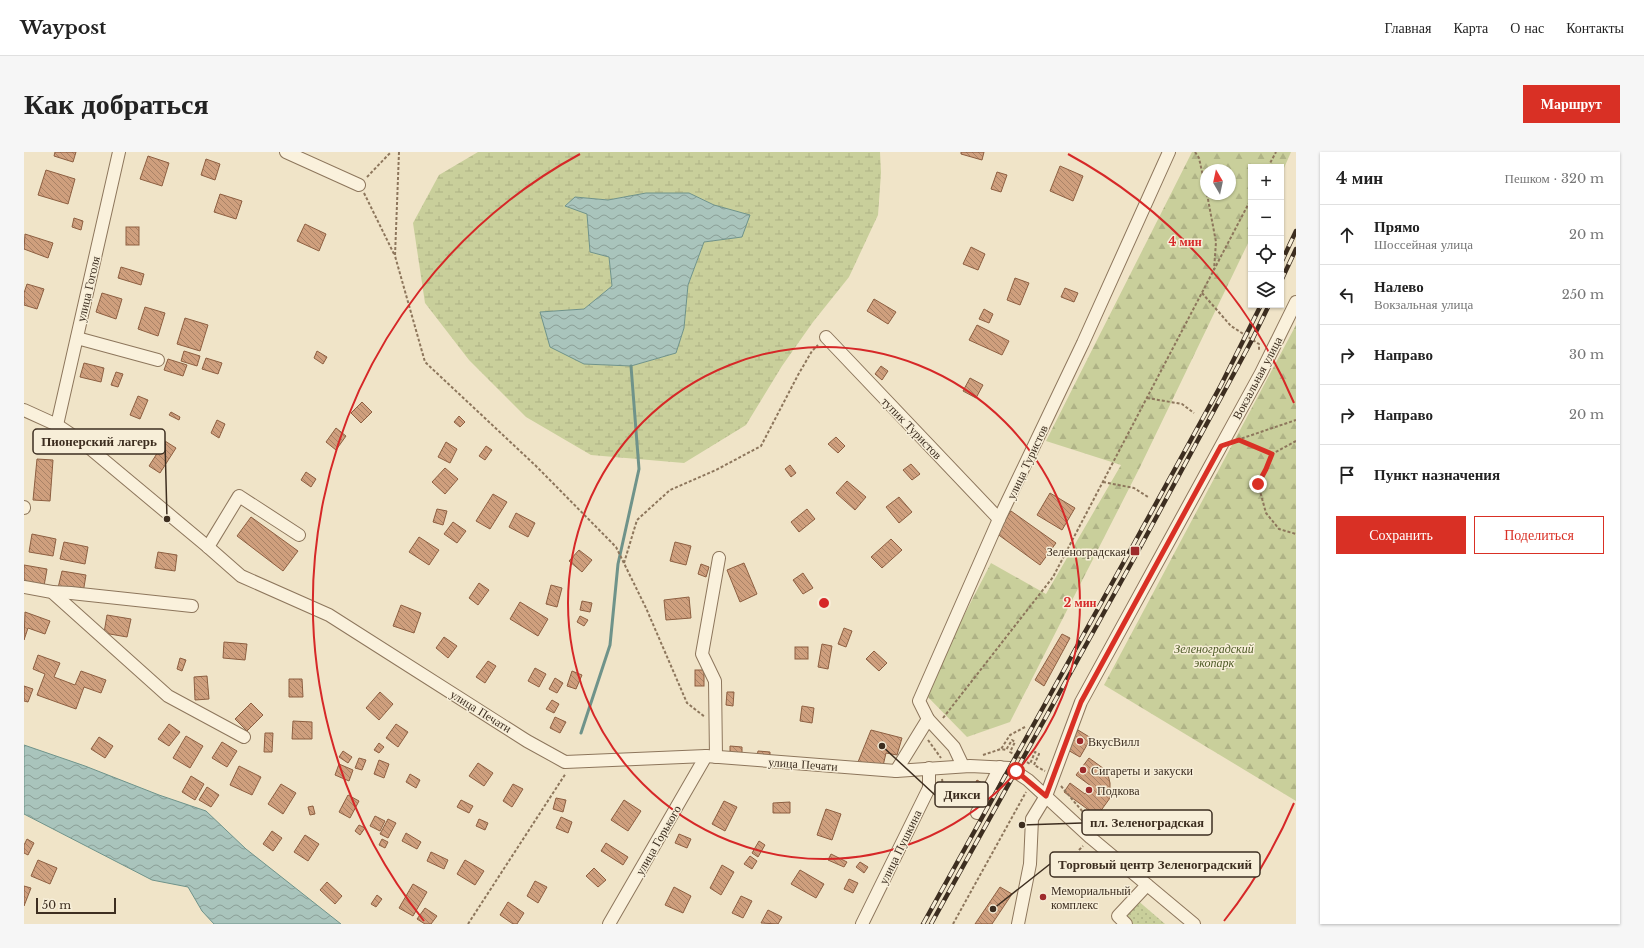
<!DOCTYPE html>
<html lang="ru">
<head>
<meta charset="utf-8">
<style>
  body { margin:0; font-family:"Libre Baskerville",serif; background:#f6f6f6; color:#222 }
  .controls { position:absolute; right:12px; top:12px; display:grid; overflow:hidden; border-radius:0px; box-shadow:0 1px 3px #0004 }
  .controls button { width:36px; height:36px; display:grid; place-items:center; padding:0; border:0; border-bottom:1px solid #e0e0e0; background:#fff; color:#222; font:20px sans-serif }
  .compass { position:absolute; left:1176px; top:12px; width:36px; height:36px; border-radius:50%; background:#fff; box-shadow:0 1px 3px #0004; rotate:351deg }
  .scale { position:absolute; left:12px; bottom:10px; width:80px; box-sizing:border-box; padding-left:4px; border:2px solid #3d2e20; border-top:0; font-size:11px; line-height:14px; white-space:nowrap; color:#3d2e20; -webkit-text-stroke:3px #f7eed8; paint-order:stroke }
  .stop { position:absolute; width:12px; height:12px; margin:-9px; border:3px solid #d93025; border-radius:50%; background:#fff }
  .stop.end { background:#d93025; border-color:#fff; box-shadow:0 1px 4px #0008 }
  .list { margin:0; padding:0; list-style:none }
  h2 { display:flex; justify-content:space-between; align-items:center; height:52px; margin:0; padding:0 16px; font-size:17px }
  h2 small { font-size:13px; font-weight:400; color:#767676 }
  .list li { display:grid; grid-template-columns:26px 1fr auto; gap:12px; align-items:center; box-sizing:border-box; height:60px; padding:0 16px; border-top:1px solid #e0e0e0 }
  .list b { display:block; font-size:15px; white-space:nowrap }
  .list p { margin:0; font-size:13px; white-space:nowrap; color:#767676 }
  .list em { font-size:13px; font-style:normal; color:#767676 }
  .actions { display:flex; gap:8px; padding:12px 16px }
  .actions a { flex:1; padding:9px 0; border:1px solid #d93025; border-radius:0px; text-align:center; font-size:14px; color:#d93025 }
  .actions .main { background:#d93025; color:#fff }
  .icon { flex:none; width:22px; height:22px; fill:none; stroke:currentColor; stroke-width:2; stroke-linecap:round; stroke-linejoin:round }
  .map { position:relative; flex:none; width:1272px; height:772px; overflow:hidden; border-radius:0px }
  header { display:flex; align-items:center; gap:24px; box-sizing:border-box; height:56px; padding:0 20px; background:#fff; border-bottom:1px solid #e0e0e0 }
  header strong { font-size:19px }
  nav { display:flex; gap:22px; margin-inline-start:auto; font-size:14px }
  .intro { display:flex; align-items:center; justify-content:space-between; box-sizing:border-box; height:96px; padding:0 24px }
  h1 { margin:0; font-size:28px }
  .button { padding:10px 18px; border-radius:0px; background:#d93025; color:#fff; font-size:14px; font-weight:700 }
  main { display:flex; gap:24px; padding:0 24px }
  aside { flex:1; background:#fff; border-radius:0px; box-shadow:0 1px 3px #0004 }
  .map>svg:first-child { display:block }
</style>
</head>
<body>
<header>
<strong>Waypost</strong>
<nav><a>Главная</a><a>Карта</a><a>О нас</a><a>Контакты</a></nav>
</header>
<div class="intro"><h1>Как добраться</h1><a class="button">Маршрут</a></div>
<main>
<div class="map">
<svg width="1272" height="772" viewBox="0 0 1272 772">
  <defs>
    <pattern id="forest-firs" width="22" height="20" patternUnits="userSpaceOnUse"><rect width="22" height="20" fill="#c9cf9b"/><path d="M5 1l3.5 6h-7zM16 11l3.5 6h-7z" fill="#aeb285"/></pattern>
    <pattern id="wetland-marsh" width="20" height="14" patternUnits="userSpaceOnUse"><rect width="20" height="14" fill="#c9cf9b"/><path d="M1 5h8M5 5V1M11 12h8M15 12V8" fill="none" stroke="#aeb285"/></pattern>
    <pattern id="park-dots" width="8" height="8" patternUnits="userSpaceOnUse"><rect width="8" height="8" fill="#c9cf9b"/><path d="M2 2h.1M6 6h.1" fill="none" stroke="#aeb285" stroke-width="1.8" stroke-linecap="round"/></pattern>
    <pattern id="water-waves" width="16" height="10" patternUnits="userSpaceOnUse"><rect width="16" height="10" fill="#a9c4bc"/><path d="M0 5q4-4 8 0t8 0" fill="none" stroke="#8ba098"/></pattern>
    <pattern id="building-back-hatch" width="6" height="6" patternUnits="userSpaceOnUse"><rect width="6" height="6" fill="#cf9f7d"/><path d="M-1 5l2 2M0 0l6 6M5-1l2 2" fill="none" stroke="#a98266"/></pattern>
  </defs>
  <rect width="100%" height="100%" fill="#f0e4c8"/>
  <g fill="url(#forest-firs)" fill-rule="evenodd">
    <path d="M1168,0H1267L1257,23V15H1227V85L1116,315L986,570L943,585L900,541L967,411L1022,442L1097,313L1022,289ZM1182,18H1206V42H1182Z"/>
    <polygon points="1272,173 1272,649 1080,533"/>
  </g>
  <path fill="url(#wetland-marsh)" fill-rule="evenodd" d="M454,0H856L857,21L854,63L825,125L789,170L758,214L722,273L660,311L567,303L502,265L445,208L401,151L389,71L415,23ZM622,41H665L690,53L718,85L680,90L664,133L660,176L652,201L607,214L560,212L516,160L560,157L588,134L585,105L566,100L563,62L551,45L584,48Z"/>
  <polygon fill="url(#park-dots)" points="1112,747 1141,772 1109,772 1099,763"/>
  <g fill="url(#water-waves)" stroke="#6f938a">
    <polygon points="622,41 665,41 690,53 726,63 718,85 680,90 664,133 660,176 652,201 607,214 560,212 526,195 516,160 560,157 588,134 585,105 566,100 563,62 541,54 551,45 584,48"/>
    <polygon points="0,593 61,614 135,643 182,659 222,697 317,772 190,772 178,759 164,735 128,728 0,662"/>
  </g>
  <g fill="none" stroke-linecap="round" stroke-linejoin="round">
    <polyline stroke="#6f938a" stroke-width="3" points="557,581 586,493 594,412 615,317 607,214"/>
  </g>
  <g fill="url(#building-back-hatch)" stroke="#8d5f41">
    <polygon points="31,0 52,0 49,10 30,4"/>
    <polygon points="937,0 960,0 958,8 937,2"/>
    <polygon points="124,4 145,11 138,34 116,27"/>
    <polygon points="182,7 196,12 191,28 177,23"/>
    <polygon points="1036,14 1059,24 1049,49 1026,39"/>
    <polygon points="22,18 51,27 44,52 14,43"/>
    <polygon points="973,20 983,23 977,40 967,37"/>
    <polygon points="196,42 218,49 212,67 190,60"/>
    <polygon points="50,66 59,69 57,78 48,75"/>
    <polygon points="281,72 302,82 295,99 273,89"/>
    <rect x="102" y="75" width="13" height="18"/>
    <polygon points="1,82 29,91 24,106 0,97"/>
    <polygon points="947,95 961,102 954,118 939,112"/>
    <polygon points="97,115 120,122 117,133 94,126"/>
    <polygon points="991,126 1005,131 996,153 983,148"/>
    <polygon points="3,132 20,137 13,157 0,153 0,141"/>
    <polygon points="1041,136 1054,141 1050,150 1037,145"/>
    <polygon points="78,141 98,147 92,167 72,160"/>
    <polygon points="850,147 872,160 864,172 843,159"/>
    <polygon points="121,155 141,161 134,184 114,177"/>
    <polygon points="960,157 969,162 965,171 955,167"/>
    <polygon points="161,166 184,173 176,199 153,192"/>
    <polygon points="953,173 985,189 978,203 945,188"/>
    <polygon points="160,199 176,204 173,214 157,209"/>
    <polygon points="293,199 303,205 299,212 290,206"/>
    <polygon points="182,206 198,211 194,222 178,217"/>
    <polygon points="144,207 163,213 159,224 140,218"/>
    <polygon points="60,211 80,216 77,230 56,225"/>
    <polygon points="857,214 864,219 858,228 851,222"/>
    <polygon points="92,220 99,222 94,235 87,233"/>
    <polygon points="946,226 959,233 952,246 939,239"/>
    <polygon points="114,244 124,248 116,267 106,263"/>
    <polygon points="338,250 348,260 337,271 327,261"/>
    <polygon points="147,260 156,265 155,268 145,263"/>
    <polygon points="435,264 441,270 436,275 430,270"/>
    <polygon points="193,268 201,272 195,286 187,281"/>
    <polygon points="312,276 322,284 312,298 302,290"/>
    <polygon points="812,285 821,294 814,301 804,292"/>
    <polygon points="141,289 152,296 136,321 125,314"/>
    <polygon points="422,290 433,297 426,311 414,305"/>
    <polygon points="462,294 468,298 461,308 455,304"/>
    <polygon points="13,307 29,308 26,349 9,348"/>
    <polygon points="887,312 896,322 888,328 879,318"/>
    <polygon points="766,313 772,321 767,325 761,317"/>
    <polygon points="421,316 434,327 421,342 408,330"/>
    <polygon points="282,320 292,327 287,335 277,328"/>
    <polygon points="823,329 842,345 831,358 812,341"/>
    <polygon points="1026,341 1051,356 1038,378 1013,363"/>
    <polygon points="469,342 483,350 466,377 452,369"/>
    <polygon points="875,345 888,360 875,371 862,355"/>
    <polygon points="413,357 423,359 419,373 409,370"/>
    <polygon points="783,357 791,367 775,380 767,370"/>
    <polygon points="987,359 1032,391 1016,413 972,381"/>
    <polygon points="492,361 511,371 504,385 485,375"/>
    <polygon points="227,365 274,399 259,419 213,384"/>
    <polygon points="429,370 442,379 433,391 420,382"/>
    <polygon points="8,382 32,387 29,404 5,400"/>
    <polygon points="395,385 415,398 405,413 385,400"/>
    <polygon points="867,387 878,398 858,416 847,405"/>
    <polygon points="40,390 64,395 61,412 36,407"/>
    <polygon points="651,390 667,394 662,413 646,409"/>
    <polygon points="555,398 568,408 558,420 545,409"/>
    <polygon points="134,400 153,403 151,419 131,416"/>
    <polygon points="720,411 733,442 716,450 703,418"/>
    <polygon points="677,412 685,415 682,425 674,422"/>
    <polygon points="0,413 23,417 20,434 0,430"/>
    <polygon points="38,419 62,423 59,441 34,436"/>
    <polygon points="779,421 789,436 779,442 769,428"/>
    <polygon points="455,431 465,438 454,453 445,446"/>
    <polygon points="527,433 538,436 533,455 522,452"/>
    <polygon points="665,445 667,466 642,468 640,448"/>
    <polygon points="558,449 568,451 566,460 556,458"/>
    <polygon points="496,450 524,467 514,484 486,467"/>
    <polygon points="377,453 397,461 390,481 369,474"/>
    <polygon points="1,460 26,469 21,482 4,476 0,488"/>
    <polygon points="83,463 107,467 103,485 80,481"/>
    <polygon points="556,464 564,468 560,474 553,470"/>
    <polygon points="820,476 828,479 822,495 814,492"/>
    <polygon points="1038,482 1046,486 1020,534 1011,528"/>
    <polygon points="420,485 433,494 424,506 412,496"/>
    <polygon points="200,490 223,492 221,508 199,506"/>
    <polygon points="798,492 808,494 804,517 794,515"/>
    <rect x="771" y="495" width="13" height="12"/>
    <polygon points="850,499 863,511 855,519 842,507"/>
    <polygon points="14,503 36,511 30,525 51,533 57,519 82,528 77,541 60,535 52,557 13,543 21,522 9,517"/>
    <polygon points="156,506 162,508 158,519 153,517"/>
    <polygon points="464,509 472,514 461,531 452,525"/>
    <polygon points="511,516 522,522 515,535 504,529"/>
    <rect x="671" y="518" width="9" height="16"/>
    <polygon points="548,519 558,523 552,537 543,534"/>
    <polygon points="183,524 185,547 171,548 170,525"/>
    <polygon points="531,526 539,531 533,541 525,537"/>
    <polygon points="265,527 278,527 279,545 265,545"/>
    <polygon points="0,534 9,537 4,550 0,549"/>
    <polygon points="356,540 369,552 355,568 342,556"/>
    <polygon points="703,540 710,540 709,554 702,553"/>
    <polygon points="528,548 535,552 530,561 522,557"/>
    <polygon points="227,551 239,563 223,579 211,567"/>
    <polygon points="778,554 790,556 788,571 776,569"/>
    <polygon points="531,565 542,570 536,581 526,576"/>
    <polygon points="269,569 288,570 288,587 268,587"/>
    <polygon points="145,572 156,580 145,594 134,587"/>
    <polygon points="372,572 384,580 374,595 362,586"/>
    <polygon points="847,578 878,586 873,603 862,601 859,614 834,610"/>
    <polygon points="1054,578 1067,586 1056,605 1042,597"/>
    <polygon points="241,581 249,581 248,600 240,600"/>
    <polygon points="162,584 179,594 166,616 149,606"/>
    <polygon points="75,585 89,594 81,606 67,597"/>
    <polygon points="198,590 213,599 203,615 188,606"/>
    <polygon points="355,591 360,595 355,601 350,598"/>
    <polygon points="706,594 718,595 718,604 706,603"/>
    <polygon points="319,599 328,605 324,611 315,605"/>
    <polygon points="734,599 746,600 746,605 733,604"/>
    <polygon points="335,606 342,608 338,618 331,616"/>
    <polygon points="1065,606 1083,619 1086,631 1086,646 1073,664 1040,640 1046,631 1061,642 1067,634 1052,623"/>
    <polygon points="355,608 365,612 360,626 350,622"/>
    <polygon points="454,611 469,621 460,634 445,624"/>
    <polygon points="315,612 329,618 325,629 311,623"/>
    <polygon points="215,614 237,625 228,643 206,633"/>
    <polygon points="386,622 396,628 392,636 382,630"/>
    <polygon points="167,624 180,632 171,648 158,640"/>
    <polygon points="953,628 963,634 960,640 950,634"/>
    <polygon points="257,632 272,641 259,662 244,652"/>
    <polygon points="489,632 499,637 488,655 479,649"/>
    <polygon points="183,635 195,643 187,655 175,648"/>
    <polygon points="324,643 335,649 326,666 315,660"/>
    <polygon points="532,646 542,648 539,660 529,657"/>
    <polygon points="437,648 449,654 445,661 433,655"/>
    <polygon points="600,648 617,659 604,679 587,668"/>
    <polygon points="700,649 713,655 701,679 688,672"/>
    <polygon points="766,650 766,661 749,661 749,651"/>
    <polygon points="289,654 291,662 286,663 284,655"/>
    <polygon points="802,657 817,662 808,688 793,683"/>
    <polygon points="351,664 361,669 356,679 346,674"/>
    <polygon points="537,665 548,670 544,681 532,676"/>
    <polygon points="364,667 372,671 364,686 356,682"/>
    <polygon points="455,667 464,671 461,678 452,674"/>
    <polygon points="335,673 341,676 336,683 331,679"/>
    <polygon points="248,679 258,686 249,699 239,692"/>
    <polygon points="382,681 397,690 393,697 378,689"/>
    <polygon points="655,682 667,687 663,696 651,691"/>
    <polygon points="281,683 295,692 284,709 270,700"/>
    <polygon points="3,687 10,691 4,703 0,701 0,693"/>
    <polygon points="358,687 364,690 361,696 355,693"/>
    <polygon points="735,689 741,693 734,705 728,701"/>
    <polygon points="582,691 604,705 599,713 577,699"/>
    <polygon points="407,700 424,708 420,717 403,709"/>
    <polygon points="807,702 823,710 820,715 804,708"/>
    <polygon points="726,704 733,709 728,717 720,712"/>
    <polygon points="14,708 33,716 26,732 7,724"/>
    <polygon points="441,708 460,719 451,733 433,722"/>
    <polygon points="836,710 844,715 840,721 832,715"/>
    <polygon points="698,713 710,720 697,743 686,736"/>
    <polygon points="570,716 582,728 574,735 562,724"/>
    <polygon points="776,718 800,732 792,746 767,732"/>
    <polygon points="825,727 834,731 829,741 820,737"/>
    <polygon points="511,729 523,735 514,751 503,744"/>
    <polygon points="303,730 318,744 311,752 296,738"/>
    <polygon points="389,732 403,740 389,764 375,756"/>
    <polygon points="0,734 7,736 0,754"/>
    <polygon points="650,735 667,744 659,761 641,753"/>
    <polygon points="976,735 988,742 968,772 951,772"/>
    <polygon points="353,743 358,747 352,755 347,752"/>
    <polygon points="717,744 728,749 719,766 708,761"/>
    <polygon points="484,750 500,761 493,772 489,772 476,763"/>
    <polygon points="401,756 413,764 407,772 401,772 393,767"/>
    <polygon points="744,758 758,765 754,772 737,771"/>
  </g>
  <g fill="none" stroke-linecap="round" stroke-linejoin="round">
    <g stroke="#8d765c" stroke-width="14">
      <g id="minor">
        <polyline points="262,0 335,33"/>
        <polyline points="802,185 975,367"/>
        <polyline points="53,186 134,208"/>
        <polyline points="0,258 33,273 57,289 184,395 217,424 305,463 503,589 541,610 682,604 872,619 946,614 986,616 1004,628 1067,686 1170,772"/>
        <polyline points="33,273 95,0"/>
        <polyline points="0,355 0,356"/>
        <polyline points="184,395 215,344 275,383"/>
        <polyline points="0,435 28,440 144,544 220,585"/>
        <polyline points="28,440 47,441 168,454"/>
        <polyline points="692,605 691,529 678,502 695,406"/>
        <polyline points="939,614 930,595 904,567 895,549 975,367 1059,191 1145,0"/>
        <polyline points="872,619 904,567"/>
        <polyline points="953,661 976,615"/>
        <polyline points="585,772 682,604"/>
        <polyline points="838,772 905,636 905,616"/>
        <polyline points="994,772 1006,712 1008,667 1022,644 1057,550 1237,221 1272,150"/>
        <polyline points="1102,772 1094,764 1123,733"/>
      </g>
    </g>
    <g stroke="#8d765c" stroke-width="2" stroke-dasharray="3 2" stroke-linecap="butt">
      <polyline points="375,0 371,104 401,210 512,314 592,395 622,456 663,551 681,565"/>
      <polyline points="1171,0 1175,6 1182,38"/>
      <polyline points="1244,15 1252,0"/>
      <polyline points="343,25 367,0"/>
      <polyline points="340,41 370,102"/>
      <polyline points="1183,42 1192,90 1190,118"/>
      <polyline points="1178,141 1207,174 1235,192 1235,198"/>
      <polyline points="1123,246 1158,252 1170,261"/>
      <polyline points="1213,288 1272,268"/>
      <polyline points="1216,288 1248,302"/>
      <polyline points="1272,289 1248,302 1242,317 1234,332 1242,361 1255,377 1272,382"/>
      <polyline points="1079,330 1110,336 1124,345"/>
      <polyline points="600,411 613,368 646,338 692,318 737,294 774,223 788,199 794,193"/>
      <polyline points="919,566 1029,425 1227,47"/>
      <polyline points="1001,575 986,583 977,597 982,598 988,588 991,590 986,600 1006,612 1011,600 1015,602 1010,613 1021,619"/>
      <polyline points="904,588 917,606"/>
      <polyline points="959,603 977,597"/>
      <polyline points="918,627 919,634"/>
      <polyline points="1037,634 1069,672"/>
      <polyline points="1055,698 1059,694"/>
      <polyline points="444,772 542,621"/>
      <polyline points="929,772 1002,640"/>
    </g>
    <use href="#minor" stroke="#faf1dc" stroke-width="12"/>
    <g stroke="#3d2e20" stroke-width="4.5">
      <g id="rail">
        <polyline points="1257,111 1272,79"/>
        <polyline points="1257,129 1272,97"/>
        <polyline points="899,772 1107,397 1197,233 1237,153"/>
        <polyline points="907,772 1113,401 1228,188 1245,153"/>
      </g>
    </g>
    <use href="#rail" stroke="#f7eed8" stroke-width="3" stroke-dasharray="9" stroke-linecap="butt"/>
  </g>
  <g fill="none" stroke-linecap="round" stroke-linejoin="round">
    <polyline stroke="#d93025" stroke-width="5" points="992,619 1022,644 1057,550 1197,294 1215,288 1248,302 1242,317 1234,332"/>
  </g>
  <g fill="none" stroke="#d62828" stroke-width="2">
    <circle cx="800" cy="451" r="256"/>
    <path d="M1270 651A511 511 0 0 1 1200 769M400 769A511 511 0 0 1 556 2M1044 2A511 511 0 0 1 1270 251"/>
  </g>
  <g fill="#9e2a2b" stroke="#f7eed8" stroke-width="1.5">
    <rect x="1106" y="394" width="10" height="10" rx="2"/>
    <circle cx="1056" cy="589" r="4"/>
    <circle cx="1059" cy="618" r="4"/>
    <circle cx="1065" cy="638" r="4"/>
    <circle cx="1019" cy="745" r="4"/>
  </g>
  <g text-anchor="middle" dominant-baseline="central" stroke-width="3" stroke-linejoin="round" paint-order="stroke">
    <g font-size="12" fill="#3d2e20" stroke="#f7eed8">
      <text transform="translate(64 137) rotate(-77)">улица Гоголя</text>
      <text transform="translate(1233 226) rotate(-62)">Вокзальная улица</text>
      <text transform="translate(888 276) rotate(46)">тупик Туристов</text>
      <text transform="translate(1003 310) rotate(-65)">улица Туристов</text>
      <text transform="translate(457 559) rotate(32)">улица Печати</text>
      <text transform="translate(779 612) rotate(4)">улица Печати</text>
      <text transform="translate(634 688) rotate(-60)">улица Горького</text>
      <text transform="translate(876 695) rotate(-64)">улица Пушкина</text>
    </g>
    <g font-size="12" fill="#3d2e20" stroke="#f7eed8" text-anchor="start">
      <text x="1102" y="399" text-anchor="end">Зеленоградская</text>
      <text x="1064" y="589">ВкусВилл</text>
      <text x="1067" y="618">Сигареты и закуски</text>
      <text x="1073" y="638">Подкова</text>
      <text x="1027" y="738">Мемориальный<tspan x="1027" dy="14">комплекс</tspan></text>
    </g>
    <g font-size="12" font-style="italic" fill="#4d5a26" stroke="#f7eed8">
      <text x="1190" y="496">Зеленоградский<tspan x="1190" dy="14">экопарк</tspan></text>
    </g>
  </g>
  <circle cx="800" cy="451" r="6" fill="#d62828" stroke="#f7eed8" stroke-width="2"/>
  <g font-size="12" text-anchor="middle" font-weight="bold" fill="#d62828" stroke="#f7eed8" stroke-width="3" stroke-linejoin="round" paint-order="stroke">
    <text x="1161" y="94">4 мин</text>
    <text x="1056" y="455">2 мин</text>
  </g>
  <path fill="none" stroke="#3d2e20" stroke-width="1.5" d="M143 367L141 290M858 594L911 643M998 673L1058 671M969 757L1026 712"/>
  <g fill="#3d2e20" stroke="#f7eed8" stroke-width="1.5">
    <circle cx="143" cy="367" r="4"/>
    <circle cx="858" cy="594" r="4"/>
    <circle cx="998" cy="673" r="4"/>
    <circle cx="969" cy="757" r="4"/>
  </g>
  <g fill="#f7eed8" stroke="#3d2e20" stroke-width="1.5">
    <rect x="9" y="277" width="132" height="25" rx="4"/>
    <rect x="911" y="630" width="53" height="25" rx="4"/>
    <rect x="1058" y="658" width="130" height="25" rx="4"/>
    <rect x="1026" y="700" width="210" height="25" rx="4"/>
  </g>
  <g font-size="13" text-anchor="middle" font-weight="bold" fill="#3d2e20">
    <text x="75" y="294">Пионерский лагерь</text>
    <text x="938" y="647">Дикси</text>
    <text x="1123" y="675">пл. Зеленоградская</text>
    <text x="1131" y="717">Торговый центр Зеленоградский</text>
  </g>
</svg>
<div class="controls">
<button>+</button>
<button>−</button>
<button><svg class="icon" aria-label="locate" viewBox="0 0 24 24"><circle cx="12" cy="12" r="6"/><path d="M12 2v4M12 18v4M2 12h4M18 12h4"/></svg></button>
<button><svg class="icon" aria-label="layers" viewBox="0 0 24 24"><path d="M12 4l9 5-9 5-9-5zM3 14l9 5 9-5"/></svg></button>
</div>
<svg class="compass" viewBox="-18 -18 36 36"><path d="M0-13l5 13h-10z" fill="#e53935"/><path d="M0 13l5-13h-10z" fill="#767676"/></svg>
<div class="scale">50 m</div>
<div class="stop" style="left:992px;top:619px"></div>
<div class="stop end" style="left:1234px;top:332px"></div>
</div>
<aside>
<h2>4 мин<small>Пешком · 320 m</small></h2>
<ul class="list">
<li><svg class="icon" aria-label="ahead" viewBox="0 0 24 24"><path d="M12 20V5M6 11l6-6 6 6"/></svg><div><b>Прямо</b><p>Шоссейная улица</p></div><em>20 m</em></li>
<li><svg class="icon" aria-label="left" viewBox="0 0 24 24"><path d="M17 20v-9H6M10 6l-5 5 5 5"/></svg><div><b>Налево</b><p>Вокзальная улица</p></div><em>250 m</em></li>
<li><svg class="icon" aria-label="right" viewBox="0 0 24 24"><path d="M7 20v-9h11M14 6l5 5-5 5"/></svg><div><b>Направо</b></div><em>30 m</em></li>
<li><svg class="icon" aria-label="right" viewBox="0 0 24 24"><path d="M7 20v-9h11M14 6l5 5-5 5"/></svg><div><b>Направо</b></div><em>20 m</em></li>
<li><svg class="icon" aria-label="arrive" viewBox="0 0 24 24"><path d="M6 21V4h12l-3 4 3 4H6"/></svg><div><b>Пункт назначения</b></div></li>
</ul>
<div class="actions"><a class="main">Сохранить</a><a>Поделиться</a></div>
</aside>
</main>
</body>
</html>
